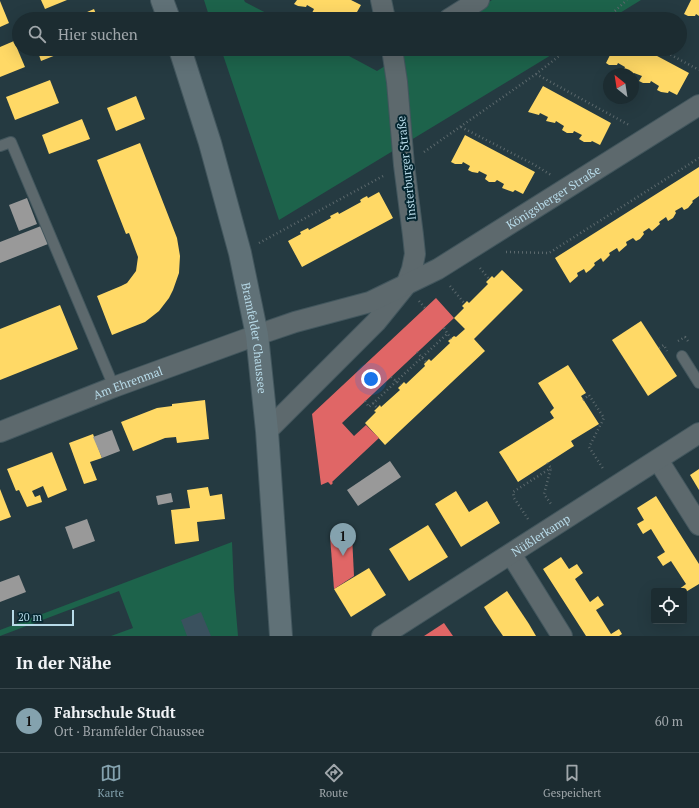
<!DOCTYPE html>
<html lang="de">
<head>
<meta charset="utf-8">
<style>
  body { margin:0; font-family:"PT Serif",serif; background:#29383d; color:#f1f3f6 }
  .controls { position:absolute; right:12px; bottom:12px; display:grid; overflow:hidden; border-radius:4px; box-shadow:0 4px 16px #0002 }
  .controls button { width:36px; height:36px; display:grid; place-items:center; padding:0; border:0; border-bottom:1px solid #3a484d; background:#1c2c31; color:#f1f3f6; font:20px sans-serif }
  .compass { position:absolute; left:603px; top:68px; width:36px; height:36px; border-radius:50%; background:#1c2c31; box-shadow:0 4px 16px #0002; rotate:330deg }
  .scale { position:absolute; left:12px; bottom:10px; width:62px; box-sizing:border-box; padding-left:4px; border:2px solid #b7dae8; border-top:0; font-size:11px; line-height:14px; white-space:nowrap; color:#b7dae8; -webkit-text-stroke:3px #052630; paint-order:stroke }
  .you { position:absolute; left:371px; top:379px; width:14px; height:14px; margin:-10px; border:3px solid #fff; border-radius:50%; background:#1a73e8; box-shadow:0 0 0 6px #1a73e833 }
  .badge { display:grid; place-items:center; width:26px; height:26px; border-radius:50%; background:#84a2ae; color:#111; font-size:13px; font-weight:700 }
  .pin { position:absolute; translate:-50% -33px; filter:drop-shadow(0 1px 2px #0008) }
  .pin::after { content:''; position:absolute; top:21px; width:14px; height:12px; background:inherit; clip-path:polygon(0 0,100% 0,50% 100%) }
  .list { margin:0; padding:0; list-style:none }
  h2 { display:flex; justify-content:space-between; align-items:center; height:52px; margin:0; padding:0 16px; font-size:17px }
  h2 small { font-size:13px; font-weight:400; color:#a0a7ab }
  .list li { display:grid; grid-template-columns:26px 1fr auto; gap:12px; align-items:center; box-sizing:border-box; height:64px; padding:0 16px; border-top:1px solid #3a484d }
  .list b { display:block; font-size:15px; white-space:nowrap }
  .list p { margin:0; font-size:13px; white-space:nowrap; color:#a0a7ab }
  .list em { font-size:13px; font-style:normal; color:#a0a7ab }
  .icon { flex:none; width:22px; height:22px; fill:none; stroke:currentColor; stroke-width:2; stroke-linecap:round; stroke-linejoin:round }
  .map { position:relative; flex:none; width:699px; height:636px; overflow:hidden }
  .search { position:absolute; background:#1c2c31; box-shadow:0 4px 16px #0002; left:12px; right:12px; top:12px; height:44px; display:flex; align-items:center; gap:10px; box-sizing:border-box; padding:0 14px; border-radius:22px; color:#a0a7ab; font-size:15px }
  .sheet { height:116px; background:#1c2c31 }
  nav { display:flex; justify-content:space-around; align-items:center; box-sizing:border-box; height:56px; border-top:1px solid #3a484d; background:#1c2c31; font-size:11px; color:#a0a7ab }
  nav a { display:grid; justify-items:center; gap:2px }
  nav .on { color:#84a2ae }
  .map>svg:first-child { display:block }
</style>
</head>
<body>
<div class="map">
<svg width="699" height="636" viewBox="0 0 699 636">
  <rect width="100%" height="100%" fill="#253a41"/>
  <g fill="#1d634b">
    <polygon points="204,0 244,0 245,2 278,19 210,19"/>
    <polygon points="492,0 641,0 610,19 461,19"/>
    <polygon points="221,49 336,49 377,71 412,49 561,49 279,220"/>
    <polygon points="232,542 234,589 238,636 111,636 133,628 119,591 0,636 0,630"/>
  </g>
  <g fill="#ffd966">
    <polygon points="41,0 67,0 45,9"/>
    <polygon points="297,0 351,0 361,5 353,19 331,19 331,18 325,14 323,16 312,13 314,9 307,5 306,7 298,6 294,4"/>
    <polygon points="691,0 699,0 699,16 696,14 695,16 688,16 684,14"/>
    <polygon points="0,1 9,23 0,27"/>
    <polygon points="94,9 98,19 71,19"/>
    <polygon points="14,41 25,67 0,77 0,47"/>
    <polygon points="37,49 71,49 41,61"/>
    <polygon points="613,49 644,49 689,73 677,95 669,91 668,93 661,92 657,90 659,86 651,81 650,83 643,83 639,81 642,76 634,73 633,74 626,74 623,72 625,67 618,63 617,65 609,65 606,63"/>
    <polygon points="50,80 59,103 15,120 6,97"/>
    <polygon points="543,86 611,123 600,145 592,141 591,142 584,142 579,139 582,135 574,131 573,133 567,133 562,130 564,126 556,121 555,123 546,121 548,117 540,113 539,115 528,112"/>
    <polygon points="136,96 145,119 116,131 107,108"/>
    <polygon points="82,119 90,139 49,154 42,135"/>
    <polygon points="465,135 535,172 523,194 515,190 513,192 502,188 504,184 497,180 495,182 489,182 485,179 487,175 479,171 478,173 472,172 468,170 470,166 463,162 462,164 455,164 451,162"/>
    <polygon points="140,143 177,238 180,256 179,273 173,290 169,298 159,311 145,322 112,335 97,296 121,286 127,283 136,271 138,257 129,233 126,234 97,160"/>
    <polygon points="699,167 699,196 692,201 693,202 688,208 684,210 682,207 675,211 676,213 673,218 668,221 666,217 659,222 660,224 652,231 649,228 643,232 644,234 640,239 636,241 633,238 626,242 627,245 619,252 617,248 609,253 610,255 603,262 601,258 594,263 595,265 590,270 586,273 584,269 577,273 578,276 570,283 555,258"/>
    <polygon points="379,192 393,218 302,267 288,241 301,234 300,232 308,228 309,230 331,218 330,216 338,212 339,214 361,202 360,200 363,198 367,196 368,198"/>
    <polygon points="502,270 523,290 474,339 485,351 385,445 365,423 376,412 374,411 380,405 381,407 400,390 398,388 404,382 406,384 425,366 424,364 429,359 431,361 450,343 448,341 454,336 456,337 465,329 454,318 464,308 462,306 467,301 469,303 488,284 486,282 492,276 494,278"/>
    <polygon points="60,305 78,349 0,380 0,329"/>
    <polygon points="641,321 677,376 648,396 612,340"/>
    <polygon points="568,365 586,393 581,396 599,424 571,441 574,446 518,482 499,452 554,418 550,412 554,408 538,383"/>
    <polygon points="205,400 209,439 177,443 176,437 165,438 133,451 121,422 157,408 172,406 172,404"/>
    <polygon points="93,434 102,458 90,462 97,480 84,484 69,443"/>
    <polygon points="52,452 67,490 48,498 43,486 32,491 35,497 40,495 42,502 27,507 19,490 16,491 7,469"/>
    <polygon points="699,469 699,490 690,475"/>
    <polygon points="208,487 210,496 222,494 225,519 197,522 199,541 175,544 171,510 190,508 187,490"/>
    <polygon points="0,489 11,517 0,521"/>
    <polygon points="456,491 469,512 487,501 500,523 461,547 435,504"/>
    <polygon points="656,496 699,564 699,584 684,593 684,591 678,591 678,590 686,584 671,561 663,566 657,557 665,552 651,529 643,534 637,524 644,520 637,508"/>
    <polygon points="428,525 448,557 409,581 389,549"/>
    <polygon points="561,557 569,569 577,564 583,573 575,579 590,602 598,596 604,605 596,610 611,634 619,629 622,634 619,636 586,636 543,569"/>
    <polygon points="369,568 386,595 351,617 334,589"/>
    <polygon points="507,591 529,624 536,636 503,636 494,623 484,607"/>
  </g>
  <g fill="#e06666">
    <polygon points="436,298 454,318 342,423 354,436 366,425 379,438 332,482 333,483 331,485 328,482 321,485 312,414"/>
    <polygon points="352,535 354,576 334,589 330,536"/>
    <polygon points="444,623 453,636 424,636"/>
  </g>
  <g fill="#999">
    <polygon points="27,198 37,224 19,231 9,205"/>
    <polygon points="41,226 48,244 0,263 0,242"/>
    <polygon points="112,430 120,451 102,458 93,437"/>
    <polygon points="390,461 401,477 358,506 347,490"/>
    <polygon points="171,493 173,502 158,505 156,496"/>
    <polygon points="87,519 95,541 73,549 65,527"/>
    <polygon points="19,575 26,592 0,602 0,582"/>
  </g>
  <polygon fill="#3a515e" points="201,612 211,636 187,636 181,620"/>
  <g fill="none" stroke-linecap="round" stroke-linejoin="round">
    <g stroke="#42565d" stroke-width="12">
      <g id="service">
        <polyline points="0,146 11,142 114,387"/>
        <polyline points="682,356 699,383"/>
      </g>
    </g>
    <g stroke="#42565d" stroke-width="22">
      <g id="minor">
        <polyline points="381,0 385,19"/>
        <polyline points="449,19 479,0"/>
        <polyline points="267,431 376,322 406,285 412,269 415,254 413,235 404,165 397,82 392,49"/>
        <path id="s1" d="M0,432L114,387L257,335L295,322L370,302L438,269L699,105"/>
        <polyline points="658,460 699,525"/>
        <polyline points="511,554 562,636"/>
        <path id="s2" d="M382,636L699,433"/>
      </g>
    </g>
    <g stroke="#42565d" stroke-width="24">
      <g id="primary">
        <polyline points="162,0 169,19"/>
        <path id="s3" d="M180,49L210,143L240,253L257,335L267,431L281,636"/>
      </g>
    </g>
    <g stroke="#5c696d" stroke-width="2.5" stroke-dasharray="1 3" stroke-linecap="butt">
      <polyline points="606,19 627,0"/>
      <polyline points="660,49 699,70"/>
      <polyline points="536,74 629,125"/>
      <polyline points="461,127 533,164 551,175"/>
      <polyline points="424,152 536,74 568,49"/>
      <polyline points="259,243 385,175"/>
      <polyline points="506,252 549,253 699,158"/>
      <polyline points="480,268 489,279"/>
      <polyline points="450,286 465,304"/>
      <polyline points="419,301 425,308"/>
      <polyline points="444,328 451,339"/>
      <polyline points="678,341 685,337 688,341"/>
      <polyline points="659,348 664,345 667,351"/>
      <polyline points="417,352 426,362"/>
      <polyline points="391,377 401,385"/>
      <polyline points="583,400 589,395 604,418 589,447 604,470"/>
      <polyline points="365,401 369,407 448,333"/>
      <polyline points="373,403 377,408"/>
      <polyline points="547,463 551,468 544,494 551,504"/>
      <polyline points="528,519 514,498 513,492 551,468"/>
    </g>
    <use href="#service" stroke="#5d696d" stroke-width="10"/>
    <use href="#minor" stroke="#5d696d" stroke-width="20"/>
    <use href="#primary" stroke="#607177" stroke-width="22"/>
  </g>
  <g text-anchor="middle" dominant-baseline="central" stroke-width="4" stroke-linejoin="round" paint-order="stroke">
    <g font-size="12" fill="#b7dae8" stroke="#052630">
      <text transform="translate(406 168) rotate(-96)">Insterburger Straße</text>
      <text stroke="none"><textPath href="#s1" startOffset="604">Königsberger Straße</textPath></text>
      <text stroke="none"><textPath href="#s3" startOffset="299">Bramfelder Chaussee</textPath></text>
      <text stroke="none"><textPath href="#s1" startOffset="137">Am Ehrenmal</textPath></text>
      <text stroke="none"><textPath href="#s2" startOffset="188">Nüßlerkamp</textPath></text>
    </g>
  </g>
</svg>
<div class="controls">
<button><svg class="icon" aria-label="locate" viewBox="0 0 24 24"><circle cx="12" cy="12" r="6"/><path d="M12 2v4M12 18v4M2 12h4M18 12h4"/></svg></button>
</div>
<svg class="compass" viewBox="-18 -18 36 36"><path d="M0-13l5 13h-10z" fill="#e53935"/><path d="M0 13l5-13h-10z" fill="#a0a7ab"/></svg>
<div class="scale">20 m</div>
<div class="you"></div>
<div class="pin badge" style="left:343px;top:556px">1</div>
<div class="search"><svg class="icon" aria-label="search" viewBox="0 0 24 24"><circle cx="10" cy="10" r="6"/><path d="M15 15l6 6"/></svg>Hier suchen</div>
</div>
<section class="sheet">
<h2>In der Nähe<small></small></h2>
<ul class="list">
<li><span class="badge">1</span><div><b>Fahrschule Studt</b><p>Ort · Bramfelder Chaussee</p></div><em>60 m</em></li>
</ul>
</section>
<nav>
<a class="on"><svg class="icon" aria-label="map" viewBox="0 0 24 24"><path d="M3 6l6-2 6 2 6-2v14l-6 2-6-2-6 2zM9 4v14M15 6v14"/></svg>Karte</a>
<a><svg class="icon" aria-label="directions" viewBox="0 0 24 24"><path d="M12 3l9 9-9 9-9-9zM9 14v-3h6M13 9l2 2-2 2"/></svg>Route</a>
<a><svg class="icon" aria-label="saved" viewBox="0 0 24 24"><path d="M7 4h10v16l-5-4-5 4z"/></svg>Gespeichert</a>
</nav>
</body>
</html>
